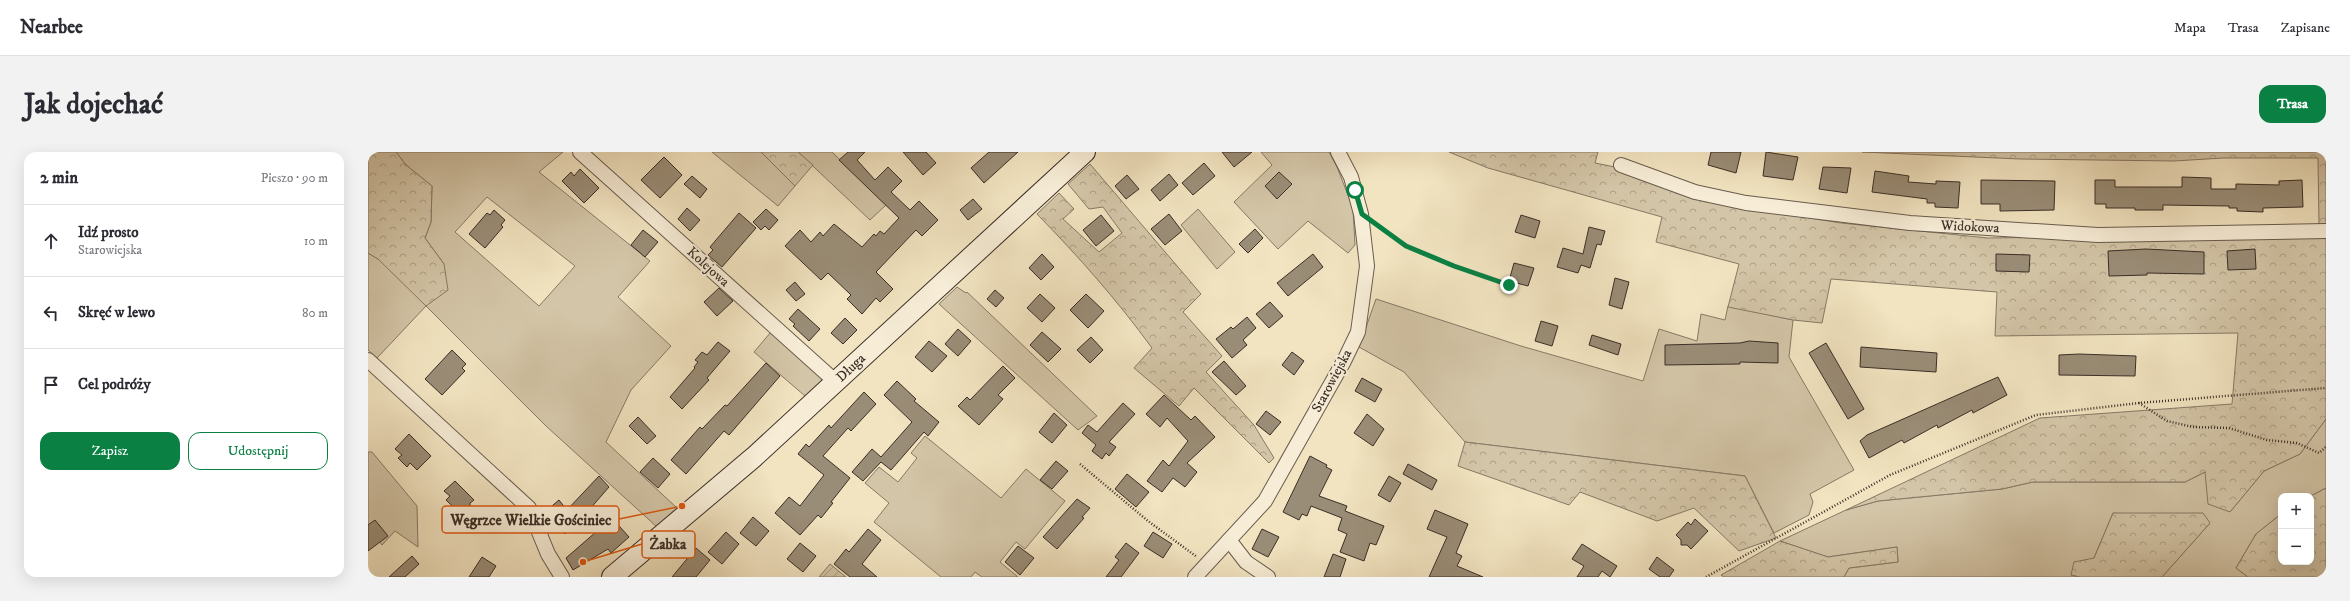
<!DOCTYPE html>
<html lang="pl">
<head>
<meta charset="utf-8">
<style>
  body { margin:0; font-family:"IM FELL DW Pica",serif; background:#f2f2f3; color:#2b2b33 }
  .controls { position:absolute; right:12px; bottom:12px; display:grid; overflow:hidden; border-radius:8px; box-shadow:0 4px 16px #0002 }
  .controls button { width:36px; height:36px; display:grid; place-items:center; padding:0; border:0; border-bottom:1px solid #e1e1e2; background:#fff; color:#2b2b33; font:20px sans-serif }
  .stop { position:absolute; width:12px; height:12px; margin:-9px; border:3px solid #0b8043; border-radius:50%; background:#fff }
  .stop.end { background:#0b8043; border-color:#fff; box-shadow:0 1px 4px #0008 }
  .list { margin:0; padding:0; list-style:none }
  h2 { display:flex; justify-content:space-between; align-items:center; height:52px; margin:0; padding:0 16px; font-size:17px }
  h2 small { font-size:13px; font-weight:400; color:#7c7c81 }
  .list li { display:grid; grid-template-columns:26px 1fr auto; gap:12px; align-items:center; box-sizing:border-box; height:72px; padding:0 16px; border-top:1px solid #e1e1e2 }
  .list b { display:block; font-size:15px; white-space:nowrap }
  .list p { margin:0; font-size:13px; white-space:nowrap; color:#7c7c81 }
  .list em { font-size:13px; font-style:normal; color:#7c7c81 }
  .actions { display:flex; gap:8px; padding:12px 16px }
  .actions a { flex:1; padding:9px 0; border:1px solid #0b8043; border-radius:12px; text-align:center; font-size:14px; color:#0b8043 }
  .actions .main { background:#0b8043; color:#fff }
  .icon { flex:none; width:22px; height:22px; fill:none; stroke:currentColor; stroke-width:2; stroke-linecap:round; stroke-linejoin:round }
  .map { position:relative; flex:none; width:1958px; height:425px; overflow:hidden; border-radius:12px }
  header { display:flex; align-items:center; gap:24px; box-sizing:border-box; height:56px; padding:0 20px; background:#fff; border-bottom:1px solid #e1e1e2 }
  header strong { font-size:19px }
  nav { display:flex; gap:22px; margin-inline-start:auto; font-size:14px }
  .intro { display:flex; align-items:center; justify-content:space-between; box-sizing:border-box; height:96px; padding:0 24px }
  h1 { margin:0; font-size:28px }
  .button { padding:10px 18px; border-radius:12px; background:#0b8043; color:#fff; font-size:14px; font-weight:700 }
  main { display:flex; gap:24px; padding:0 24px }
  aside { flex:1; background:#fff; border-radius:12px; box-shadow:0 4px 16px #0002 }
  .map>svg:first-child { display:block }
</style>
</head>
<body>
<header>
<strong>Nearbee</strong>
<nav><a>Mapa</a><a>Trasa</a><a>Zapisane</a></nav>
</header>
<div class="intro"><h1>Jak dojechać</h1><a class="button">Trasa</a></div>
<main>
<aside>
<h2>2 min<small>Pieszo · 90 m</small></h2>
<ul class="list">
<li><svg class="icon" aria-label="ahead" viewBox="0 0 24 24"><path d="M12 20V5M6 11l6-6 6 6"/></svg><div><b>Idź prosto</b><p>Starowiejska</p></div><em>10 m</em></li>
<li><svg class="icon" aria-label="left" viewBox="0 0 24 24"><path d="M17 20v-9H6M10 6l-5 5 5 5"/></svg><div><b>Skręć w lewo</b></div><em>80 m</em></li>
<li><svg class="icon" aria-label="arrive" viewBox="0 0 24 24"><path d="M6 21V4h12l-3 4 3 4H6"/></svg><div><b>Cel podróży</b></div></li>
</ul>
<div class="actions"><a class="main">Zapisz</a><a>Udostępnij</a></div>
</aside>
<div class="map">
<svg width="1958" height="425" viewBox="0 0 1958 425">
  <defs>
    <pattern id="forest-crowns" width="20" height="18" patternUnits="userSpaceOnUse"><rect width="20" height="18" fill="#d3c5a7"/><path d="M2 6a3 3 0 1 1 6 0M12 15a3 3 0 1 1 6 0" fill="none" stroke="#aca088"/></pattern>
    <pattern id="garden-furrows" width="10" height="10" patternUnits="userSpaceOnUse"><rect width="10" height="10" fill="#d3c5a7"/><path d="M-1 1l2-2M0 10L10 0M9 11l2-2" fill="none" stroke="#aca088"/></pattern>
  </defs>
  <rect width="100%" height="100%" fill="#f2e4c1"/>
  <filter id="stains"><feTurbulence type="fractalNoise" baseFrequency=".005" numOctaves="4"/><feColorMatrix values="0 0 0 0 .2 0 0 0 0 .09 0 0 0 0 .02 0 0 0 .5 -.17"/></filter>
  <radialGradient id="worn" r=".72"><stop offset=".6" stop-color="#630" stop-opacity="0"/><stop offset="1" stop-color="#630" stop-opacity=".3"/></radialGradient>
  <g fill="#d3c5a7" stroke="#867a66" fill-rule="evenodd">
    <path d="M28,0H195L171,20L282,109L250,145L303,194L263,238L238,290L309,356L289,375L178,274L58,154L9,206L0,198V101L10,107L76,112L57,86L63,70L64,34L38,13ZM119,45L207,114L171,154L87,80Z"/>
    <polygon points="344,0 393,0 427,34 410,54"/>
    <polygon points="430,0 464,0 518,53 502,68"/>
    <polygon points="893,0 961,0 969,15 985,56 987,93 980,101 940,69 910,97 866,50 904,13"/>
    <polygon points="830,57 867,100 849,117 813,73"/>
    <polygon points="589,135 598,141 599,140 729,264 710,278 571,152"/>
    <polygon points="1008,147 1153,194 1275,229 1291,177 1329,189 1333,162 1357,168 1360,154 1425,168 1421,205 1486,318 1442,342 1445,350 1441,363 1406,381 1377,324 1097,290 1036,220 991,195"/>
    <polygon points="403,180 454,225 454,229 437,244 386,200"/>
    <polygon points="1958,267 1958,336 1943,344 1913,344 1913,362 1888,382 1868,416 1880,425 1794,425 1842,371 1745,361 1726,406 1703,423 1712,425 1476,425 1481,416 1530,410 1529,395 1460,405 1412,389 1478,358 1510,349 1634,337 1665,330 1817,330 1837,320 1862,360 1896,319 1932,302"/>
    <polygon points="557,284 633,346 658,317 697,349 657,397 648,390 632,410 650,425 614,425 607,420 603,425 573,425 506,370 521,351 497,331 511,315 530,330 549,306 543,301"/>
    <polygon points="0,300 4,300 49,354 50,395 27,379 14,393 0,376"/>
  </g>
  <g fill="url(#forest-crowns)" stroke="#867a66">
    <polygon points="0,0 28,0 38,13 64,34 63,70 57,86 76,112 80,138 58,154 10,107 0,101"/>
    <polygon points="393,0 430,0 445,13 427,34"/>
    <polygon points="1081,0 1230,0 1227,11 1247,15 1352,51 1473,71 1620,86 1958,81 1958,267 1932,302 1896,319 1862,360 1840,352 1837,320 1817,330 1665,330 1634,337 1510,349 1478,358 1672,266 1864,252 1870,181 1627,184 1629,140 1463,127 1454,171 1425,168 1360,155 1371,112 1288,90 1294,65 1120,16"/>
    <polygon points="1494,0 1958,0 1958,73 1951,73 1950,6 1855,6 1806,9 1652,7"/>
    <path d="M722,12L833,142L815,160L854,204L838,220L886,273L906,306L901,311L826,236L811,254L766,216L784,196C749,148 711,105 669,62L691,41L706,57L695,67L731,100L754,81L735,55L721,57L700,32Z"/>
    <polygon points="1097,290 1377,324 1408,386 1371,399 1326,356 1289,369 1212,340 1201,353 1090,314"/>
    <polygon points="1958,336 1958,425 1880,425 1868,416 1888,382 1913,362 1913,410 1943,410 1943,344"/>
    <polygon points="1745,361 1835,361 1842,371 1794,425 1712,425 1703,423 1706,410 1726,406"/>
    <polygon points="1412,389 1460,405 1529,395 1530,410 1481,416 1476,425 1356,425 1353,423"/>
  </g>
  <polygon fill="url(#garden-furrows)" stroke="#867a66" points="462,412 478,425 451,425"/>
  <g fill="#9a8d77" stroke="#3a2e26">
    <polygon points="480,0 497,0 489,8 507,28 520,15 534,29 523,40 542,58 551,49 570,68 554,84 548,78 508,120 525,137 512,150 508,146 494,162 479,147 483,143 460,121 453,128 417,94 432,78 443,90 452,80 455,84 466,72 494,95 506,82 508,84 512,79 516,82 531,66 471,8"/>
    <polygon points="535,0 558,0 568,11 555,23"/>
    <polygon points="621,0 650,0 616,31 603,16"/>
    <polygon points="854,0 884,0 866,15"/>
    <polygon points="1343,0 1373,0 1368,21 1340,13"/>
    <polygon points="1398,0 1430,5 1425,28 1395,24"/>
    <polygon points="296,5 314,23 292,46 273,28"/>
    <polygon points="836,11 847,24 825,43 814,31"/>
    <polygon points="1455,15 1483,16 1479,41 1451,37"/>
    <polygon points="212,17 231,36 216,51 194,29 203,20 206,24"/>
    <polygon points="1507,19 1541,24 1540,30 1568,32 1568,29 1592,30 1590,56 1567,55 1567,51 1559,51 1559,47 1504,40"/>
    <polygon points="911,20 924,32 909,47 897,34"/>
    <polygon points="801,22 810,33 792,49 783,38"/>
    <polygon points="759,23 771,37 758,47 747,34"/>
    <polygon points="324,24 339,37 332,46 316,32"/>
    <polygon points="1814,25 1843,26 1843,37 1868,37 1868,32 1911,33 1911,29 1934,28 1935,55 1895,56 1895,60 1869,59 1869,56 1861,56 1861,54 1795,53 1795,58 1767,58 1767,56 1738,56 1738,52 1727,52 1727,28 1747,28 1747,35 1814,35"/>
    <polygon points="1613,28 1687,29 1686,58 1632,59 1632,52 1613,52"/>
    <polygon points="605,47 614,57 600,68 592,58"/>
    <polygon points="319,56 332,68 322,79 310,67"/>
    <polygon points="398,57 410,68 401,78 397,74 393,78 385,70"/>
    <polygon points="126,58 137,68 133,73 135,75 117,96 101,82 119,61 122,63"/>
    <polygon points="371,61 388,76 354,115 340,103 345,98 342,95"/>
    <polygon points="801,62 814,79 797,93 783,77"/>
    <polygon points="733,63 746,79 728,94 715,78"/>
    <polygon points="1153,63 1172,69 1167,86 1147,80"/>
    <polygon points="1221,75 1237,79 1233,93 1229,92 1222,116 1213,113 1210,121 1189,115 1195,96 1215,102"/>
    <polygon points="887,77 895,86 880,101 871,92"/>
    <polygon points="275,78 290,90 277,105 263,93"/>
    <polygon points="1778,97 1836,100 1836,122 1779,121 1779,123 1741,124 1740,99"/>
    <polygon points="1887,97 1888,117 1860,118 1859,99"/>
    <polygon points="674,102 686,115 673,128 661,116"/>
    <polygon points="945,102 955,115 920,144 909,131"/>
    <polygon points="1628,102 1662,103 1661,120 1628,119"/>
    <polygon points="1146,111 1166,116 1160,134 1141,129"/>
    <polygon points="1247,126 1261,130 1254,157 1241,153"/>
    <polygon points="427,130 437,142 428,149 418,138"/>
    <polygon points="351,136 365,149 349,164 336,150"/>
    <polygon points="627,138 636,146 628,155 619,147"/>
    <polygon points="672,142 687,156 674,170 659,156"/>
    <polygon points="718,142 736,159 720,176 702,158"/>
    <polygon points="902,150 915,164 901,176 888,162"/>
    <polygon points="430,157 452,177 441,189 425,174 427,172 421,167"/>
    <polygon points="879,165 888,176 875,188 879,193 864,206 848,187 863,175 865,177"/>
    <polygon points="477,166 489,178 475,192 463,181"/>
    <polygon points="1173,169 1190,174 1184,194 1167,189"/>
    <polygon points="590,177 603,189 590,204 577,192"/>
    <polygon points="674,180 693,197 680,210 662,193"/>
    <polygon points="1224,183 1253,192 1250,203 1221,193"/>
    <polygon points="723,185 735,198 722,211 709,198"/>
    <polygon points="561,189 579,204 564,220 547,205"/>
    <polygon points="1381,189 1410,191 1410,211 1372,210 1372,212 1297,213 1297,193 1372,191"/>
    <polygon points="350,190 362,199 339,226 341,228 314,257 302,245 327,216 326,215 330,210 327,208 334,200 339,203"/>
    <polygon points="1458,191 1496,257 1480,267 1441,201"/>
    <polygon points="1493,195 1569,201 1568,220 1492,215"/>
    <polygon points="84,198 98,212 94,216 97,219 74,243 57,227"/>
    <polygon points="924,200 936,209 926,223 914,213"/>
    <polygon points="1711,202 1768,204 1767,224 1691,223 1691,203"/>
    <polygon points="856,209 878,234 868,243 844,220"/>
    <polygon points="398,211 412,224 361,283 356,279 318,322 303,308 332,275 334,277 357,253 359,254"/>
    <polygon points="635,214 647,226 630,243 635,247 611,273 590,254 599,245 602,248"/>
    <polygon points="1630,225 1639,243 1605,261 1604,258 1570,276 1569,273 1536,291 1534,288 1501,306 1492,289 1499,283"/>
    <polygon points="994,226 1014,237 1007,250 987,239"/>
    <polygon points="529,229 548,247 546,249 571,270 560,284 556,280 523,318 513,310 495,329 484,320 504,297 513,305 544,270 516,243"/>
    <polygon points="496,240 508,252 483,279 480,276 455,304 482,326 463,350 465,351 453,366 450,363 432,383 407,361 421,345 432,354 456,323 430,302 438,292 441,295 461,273 463,276"/>
    <polygon points="796,243 823,268 827,264 847,285 819,311 829,320 817,335 805,326 794,340 779,329 795,308 801,314 820,289 799,266 792,275 778,262"/>
    <polygon points="755,251 767,262 741,290 748,295 741,304 738,301 734,307 724,299 728,293 714,281 720,273 729,280"/>
    <polygon points="898,259 913,270 902,283 888,272"/>
    <polygon points="686,261 699,273 684,291 671,280"/>
    <polygon points="999,262 1016,277 1005,294 986,281"/>
    <polygon points="270,265 288,284 279,292 261,274"/>
    <polygon points="41,282 63,304 49,318 42,311 39,315 30,306 34,303 27,297"/>
    <polygon points="942,304 959,313 958,315 964,318 951,344 979,354 977,359 1016,374 1008,393 1002,391 996,409 972,400 979,382 970,378 974,366 943,354 939,364 934,362 931,368 915,360"/>
    <polygon points="285,306 302,322 290,336 272,320"/>
    <polygon points="688,309 700,319 684,337 672,328"/>
    <polygon points="1040,312 1069,328 1064,338 1035,322"/>
    <polygon points="759,322 781,340 768,355 747,337"/>
    <polygon points="231,324 241,335 221,358 203,369 206,373 197,382 178,359 191,348 199,358"/>
    <polygon points="1021,324 1033,331 1022,350 1010,343"/>
    <polygon points="87,329 106,348 102,351 102,358 96,357 92,361 78,348 82,344 76,339"/>
    <polygon points="709,347 722,356 714,365 716,366 689,397 675,385"/>
    <polygon points="1067,358 1100,372 1088,401 1094,404 1089,414 1115,425 1061,425 1079,385 1059,377"/>
    <polygon points="385,365 401,379 388,394 372,381"/>
    <polygon points="244,366 261,385 243,401 240,397 205,418 198,406"/>
    <polygon points="1327,367 1340,379 1323,397 1319,393 1313,393 1313,388 1308,383 1320,370 1323,373"/>
    <polygon points="7,368 20,384 0,399 0,373"/>
    <polygon points="500,377 513,388 494,412 509,425 482,425 466,412 478,397 481,400"/>
    <polygon points="894,377 911,385 900,405 884,397"/>
    <polygon points="358,380 371,392 354,412 340,400"/>
    <polygon points="785,380 804,392 795,406 776,394"/>
    <polygon points="432,391 448,404 435,420 419,407"/>
    <polygon points="758,391 771,401 753,425 738,425 751,408 747,405"/>
    <polygon points="1214,392 1249,414 1242,425 1234,419 1230,425 1209,425 1216,414 1204,407"/>
    <polygon points="650,394 666,406 652,423 637,410"/>
    <polygon points="328,396 342,408 328,425 304,425"/>
    <polygon points="965,402 978,407 972,425 956,425"/>
    <polygon points="44,404 51,412 37,425 21,425"/>
    <polygon points="114,405 128,414 121,425 101,425"/>
    <polygon points="1289,405 1306,418 1301,425 1292,425 1281,417"/>
  </g>
  <g fill="none" stroke-linecap="round" stroke-linejoin="round">
    <g stroke="#685c4d" stroke-width="16">
      <g id="street">
        <polyline points="212,0 468,230"/>
        <polyline points="1253,13 1327,40 1378,51 1542,71 1730,83 1958,79"/>
        <polyline points="0,208 161,356 180,402 194,425"/>
        <polyline points="861,388 878,410 900,425"/>
        <polyline points="827,425 897,349 976,209 990,180 999,114 993,62 983,25 970,0"/>
      </g>
    </g>
    <g stroke="#3a2e26" stroke-width="22">
      <polyline id="secondary" points="244,425 386,305 717,0"/>
    </g>
    <g stroke="#3a2e26" stroke-width="2.5" stroke-dasharray="1 2" stroke-linecap="butt">
      <polyline points="1009,73 1038,94 1086,114 1141,133"/>
      <polyline points="1771,251 1799,269 1825,275 1861,276 1899,288 1929,291 1951,301 1958,295"/>
      <polyline points="712,312 780,369 829,405"/>
      <polyline points="1338,425 1522,323 1668,263 1771,251 1958,236"/>
    </g>
    <use href="#street" stroke="#f7edd7" stroke-width="14"/>
    <use href="#secondary" stroke="#f7edd7" stroke-width="20"/>
  </g>
  <g fill="none" stroke-linecap="round" stroke-linejoin="round">
    <polyline stroke="#0b8043" stroke-width="5" points="987,38 994,62 1038,94 1086,114 1141,133"/>
  </g>
  <g text-anchor="middle" dominant-baseline="central" stroke-width="4" stroke-linejoin="round" paint-order="stroke">
    <g font-size="14" fill="#3a2e26" stroke="#f7edd7">
      <text transform="translate(1602 75) rotate(3)">Widokowa</text>
      <text transform="translate(340 115) rotate(42)">Kolejowa</text>
      <text transform="translate(483 216) rotate(-43)">Długa</text>
      <text transform="translate(964 229) rotate(-62)">Starowiejska</text>
    </g>
  </g>
  <path fill="none" stroke="#df570d" stroke-width="1.5" d="M314 354L251 367M215 410L274 392"/>
  <g fill="#df570d" stroke="#f7edd7" stroke-width="1.5">
    <circle cx="314" cy="354" r="4"/>
    <circle cx="215" cy="410" r="4"/>
  </g>
  <g fill="#f7edd7" stroke="#df570d" stroke-width="1.5">
    <rect x="74" y="354" width="177" height="27" rx="4"/>
    <rect x="274" y="379" width="53" height="27" rx="4"/>
  </g>
  <g font-size="15" text-anchor="middle" font-weight="bold" fill="#3a2e26">
    <text x="163" y="373">Węgrzce Wielkie Gościniec</text>
    <text x="300" y="397">Żabka</text>
  </g>
  <rect width="100%" height="100%" filter="url(#stains)"/>
  <rect width="100%" height="100%" fill="url(#worn)"/>
</svg>
<div class="controls">
<button>+</button>
<button>−</button>
</div>
<div class="stop" style="left:987px;top:38px"></div>
<div class="stop end" style="left:1141px;top:133px"></div>
</div>
</main>
</body>
</html>
